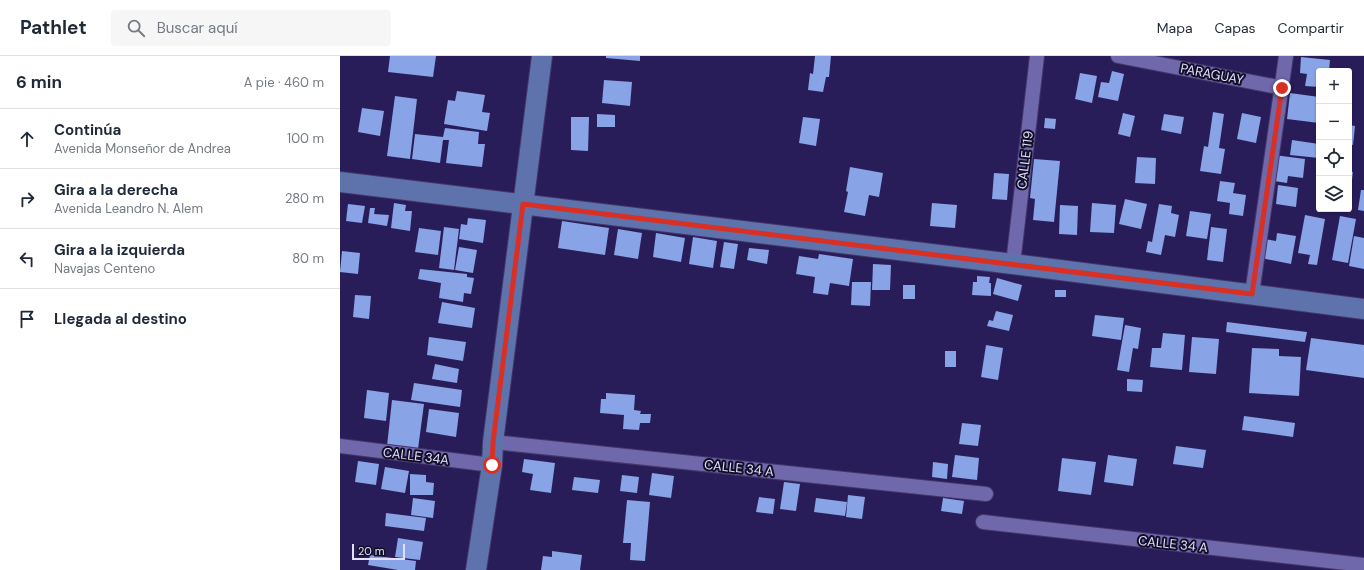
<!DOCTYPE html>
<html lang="es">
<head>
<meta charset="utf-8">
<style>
  body { margin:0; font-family:"DM Sans",sans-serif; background:#f6f6f7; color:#1f2937 }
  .controls { position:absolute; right:12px; top:12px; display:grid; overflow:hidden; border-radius:4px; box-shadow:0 1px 3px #0004 }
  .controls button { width:36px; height:36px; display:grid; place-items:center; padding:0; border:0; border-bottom:1px solid #e0e1e3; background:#fff; color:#1f2937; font:20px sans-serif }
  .scale { position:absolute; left:12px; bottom:10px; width:53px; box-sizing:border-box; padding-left:4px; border:2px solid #e1dffe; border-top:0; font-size:11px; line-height:14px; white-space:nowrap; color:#e1dffe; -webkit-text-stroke:3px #120e28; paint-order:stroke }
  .stop { position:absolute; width:12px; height:12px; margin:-9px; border:3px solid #d93025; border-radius:50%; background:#fff }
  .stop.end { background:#d93025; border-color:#fff; box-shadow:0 1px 4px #0008 }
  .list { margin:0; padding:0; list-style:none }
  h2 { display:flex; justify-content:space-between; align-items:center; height:52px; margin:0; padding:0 16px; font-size:17px }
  h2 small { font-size:13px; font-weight:400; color:#747a83 }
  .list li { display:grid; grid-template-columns:26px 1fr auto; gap:12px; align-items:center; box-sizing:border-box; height:60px; padding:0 16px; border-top:1px solid #e0e1e3 }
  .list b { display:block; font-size:15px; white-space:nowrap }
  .list p { margin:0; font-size:13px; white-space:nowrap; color:#747a83 }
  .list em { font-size:13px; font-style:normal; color:#747a83 }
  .icon { flex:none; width:22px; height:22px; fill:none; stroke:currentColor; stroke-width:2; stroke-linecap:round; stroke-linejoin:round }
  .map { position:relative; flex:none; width:1024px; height:514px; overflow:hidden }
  header { display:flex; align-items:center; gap:24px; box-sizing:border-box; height:56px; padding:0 20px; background:#fff; border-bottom:1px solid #e0e1e3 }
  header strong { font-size:19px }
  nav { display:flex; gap:22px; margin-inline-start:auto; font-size:14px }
  .search { width:280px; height:36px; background:#f6f6f7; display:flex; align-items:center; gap:10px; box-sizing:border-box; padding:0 14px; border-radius:4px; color:#747a83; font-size:15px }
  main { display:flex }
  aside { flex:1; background:#fff }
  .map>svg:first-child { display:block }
</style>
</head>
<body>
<header>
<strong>Pathlet</strong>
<div class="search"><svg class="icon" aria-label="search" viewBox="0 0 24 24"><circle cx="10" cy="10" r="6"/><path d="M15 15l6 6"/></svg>Buscar aquí</div>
<nav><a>Mapa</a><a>Capas</a><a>Compartir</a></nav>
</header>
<main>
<aside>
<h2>6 min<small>A pie · 460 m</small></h2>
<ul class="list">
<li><svg class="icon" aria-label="ahead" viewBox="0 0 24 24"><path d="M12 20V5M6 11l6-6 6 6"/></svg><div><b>Continúa</b><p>Avenida Monseñor de Andrea</p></div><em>100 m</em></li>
<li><svg class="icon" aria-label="right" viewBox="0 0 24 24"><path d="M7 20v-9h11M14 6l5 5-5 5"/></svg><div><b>Gira a la derecha</b><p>Avenida Leandro N. Alem</p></div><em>280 m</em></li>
<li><svg class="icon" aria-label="left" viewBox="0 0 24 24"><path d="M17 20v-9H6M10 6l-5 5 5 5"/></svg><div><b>Gira a la izquierda</b><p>Navajas Centeno</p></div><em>80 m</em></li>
<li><svg class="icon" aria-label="arrive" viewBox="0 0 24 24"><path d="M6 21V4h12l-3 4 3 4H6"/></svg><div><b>Llegada al destino</b></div></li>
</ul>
</aside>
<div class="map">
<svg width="1024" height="514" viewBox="0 0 1024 514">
  <rect width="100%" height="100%" fill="#291d59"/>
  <g fill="#88a3e6">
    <polygon points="50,0 96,0 93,21 48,16"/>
    <polygon points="266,0 300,0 300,5 266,2"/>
    <polygon points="475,0 491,0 489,21 486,21 483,36 468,34 470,17 473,18"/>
    <polygon points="961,1 990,4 989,15 979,15 979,31 965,30 967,18 960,17"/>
    <polygon points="772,15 784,18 778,45 758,41 761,26 769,27"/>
    <polygon points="740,17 757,20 752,47 735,43"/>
    <polygon points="264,24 292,26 290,50 262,47"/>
    <polygon points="117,35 145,39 142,56 150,57 147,75 104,68 108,44 115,45"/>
    <polygon points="950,37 979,41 979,67 947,63"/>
    <polygon points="55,40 77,43 70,103 47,100"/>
    <polygon points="22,52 44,55 40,80 18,76"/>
    <polygon points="873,56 884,58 879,92 885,93 881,118 860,115 864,90 868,91"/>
    <polygon points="783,57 795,60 790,81 778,78"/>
    <polygon points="902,57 921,61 916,87 897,83"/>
    <polygon points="257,58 275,59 275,71 257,71"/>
    <polygon points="824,58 844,61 841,78 821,74"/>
    <polygon points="231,61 249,61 248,95 231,94"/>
    <polygon points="463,61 480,63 476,90 459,87"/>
    <polygon points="705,62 716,63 715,73 704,72"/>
    <polygon points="1009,69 1015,70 1013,89 1009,88"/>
    <polygon points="105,72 139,76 138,88 145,88 142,111 106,107 109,84 103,84 100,107 72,103 75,78 103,81"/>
    <polygon points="952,84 979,88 979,102 950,99"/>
    <polygon points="934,99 965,103 963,122 948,120 947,127 934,125"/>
    <polygon points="797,101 816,102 815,128 795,127"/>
    <polygon points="694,103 720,105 714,166 693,164 695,143 690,142"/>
    <polygon points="510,111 543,117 539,141 529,139 525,160 504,156 508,136 506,135"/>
    <polygon points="1009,115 1013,116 1011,132 1009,132"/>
    <polygon points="654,117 669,118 667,144 652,143"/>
    <polygon points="880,125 895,127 893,137 906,139 903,160 889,158 890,147 877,145"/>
    <polygon points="938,129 958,132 956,151 936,148"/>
    <polygon points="1021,134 1024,134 1024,155 1018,154"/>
    <polygon points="785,143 807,148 801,173 779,168"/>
    <polygon points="54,147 66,149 65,155 72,155 70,175 51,172"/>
    <polygon points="592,147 617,149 615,172 590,170"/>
    <polygon points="752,147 776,149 774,177 750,176"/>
    <polygon points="8,148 25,150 22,167 6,165"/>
    <polygon points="819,148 832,150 831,157 839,159 835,181 825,179 821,199 806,196 808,185 812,186"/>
    <polygon points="720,149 738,150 737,179 719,178"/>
    <polygon points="30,152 35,152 34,158 49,159 47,170 28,167"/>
    <polygon points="850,155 871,158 867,183 846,180"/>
    <polygon points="965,159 985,163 977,209 968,208 970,199 958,197"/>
    <polygon points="1000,160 1016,163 1008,207 992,204"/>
    <polygon points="128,162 146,164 143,187 119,183 121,168 127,169"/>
    <polygon points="222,165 269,172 265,199 218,192"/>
    <polygon points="104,171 119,173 114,214 99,212"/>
    <polygon points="871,171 887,173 883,206 867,204"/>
    <polygon points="79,172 101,175 98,199 75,196"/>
    <polygon points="278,173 302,177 298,203 274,199"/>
    <polygon points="316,177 345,182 341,206 313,201"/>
    <polygon points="937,177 956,180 951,208 921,202 924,183 936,185"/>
    <polygon points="1014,180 1024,182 1024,213 1009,210"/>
    <polygon points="353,181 377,185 373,212 349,208"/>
    <polygon points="384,186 398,188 394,213 380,211"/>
    <polygon points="119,191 137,194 133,217 115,214"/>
    <polygon points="409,192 429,194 427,208 407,204"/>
    <polygon points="2,195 20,197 18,218 0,216"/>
    <polygon points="479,198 513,203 509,230 490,227 488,239 473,237 475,221 456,218 459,200 478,203"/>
    <polygon points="533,208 551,209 550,234 532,234"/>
    <polygon points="80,213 127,218 127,221 134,222 131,238 124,237 123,246 99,242 101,227 78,223"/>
    <polygon points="637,220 650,221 649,227 651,227 651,240 632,239 633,226 637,226"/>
    <polygon points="657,222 682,229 678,245 653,238"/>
    <polygon points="512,226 531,226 530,250 511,249"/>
    <rect x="563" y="229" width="12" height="14"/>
    <rect x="715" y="234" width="11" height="7"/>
    <polygon points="15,239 31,240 29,263 13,261"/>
    <polygon points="102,246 135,252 132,272 98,267"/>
    <polygon points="656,255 673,259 669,275 647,270 649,264 653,265"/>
    <polygon points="755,259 784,262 781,284 752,280"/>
    <polygon points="887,266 967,276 965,286 886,276"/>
    <polygon points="785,269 801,272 798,293 793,292 789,316 777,314"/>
    <polygon points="823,277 845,279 842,314 810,311 812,292 821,292"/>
    <polygon points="89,281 126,286 123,305 87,299"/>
    <polygon points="852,281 879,283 876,318 849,316"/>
    <polygon points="971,282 1024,289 1024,322 966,314"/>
    <polygon points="646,289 663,292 658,324 641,321"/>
    <polygon points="912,292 939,293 939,300 961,301 959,340 909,337"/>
    <rect x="605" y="295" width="11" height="16"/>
    <polygon points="95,308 119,313 117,327 92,323"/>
    <polygon points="787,323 803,324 802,336 787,335"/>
    <polygon points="74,327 122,334 120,351 71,344"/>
    <polygon points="27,334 49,337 46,365 24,362"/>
    <polygon points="266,337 295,339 294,354 301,355 300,358 311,358 310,367 300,367 299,374 283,373 284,359 260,357 261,343 266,343"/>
    <polygon points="52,344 84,348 78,393 47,390"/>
    <polygon points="89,353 119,357 116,381 86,376"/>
    <polygon points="904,360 955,367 953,381 902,374"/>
    <polygon points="622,367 641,369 638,390 619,388"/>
    <polygon points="836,390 866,394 863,412 833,408"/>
    <polygon points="615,399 639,402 637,424 612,421"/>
    <polygon points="768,399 797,403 793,430 764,426"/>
    <polygon points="722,402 756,406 751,439 718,435"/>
    <polygon points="184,403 215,407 211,437 190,434 193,418 182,416"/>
    <polygon points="18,405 39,408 36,429 15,426"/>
    <polygon points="593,406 608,408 607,423 592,421"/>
    <polygon points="45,411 69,415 65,437 41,433"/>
    <polygon points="312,417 334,420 331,442 309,439"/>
    <polygon points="70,418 86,419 86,426 94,427 93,439 70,439"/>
    <polygon points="282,419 299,421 297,437 280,435"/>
    <polygon points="234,421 260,424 258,437 232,434"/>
    <polygon points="444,426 460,428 456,455 440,453"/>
    <polygon points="508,439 525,441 522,463 506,461"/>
    <polygon points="419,441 435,443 433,458 416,456"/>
    <polygon points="73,442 95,445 93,462 71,459"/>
    <polygon points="476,442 507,446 505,460 474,456"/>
    <polygon points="603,442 624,445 622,458 601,455"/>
    <polygon points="287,444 310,446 305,505 290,504 291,487 283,487"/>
    <polygon points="46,457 86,462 84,475 45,470"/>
    <polygon points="58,482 83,486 80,504 55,501"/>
    <polygon points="212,495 242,499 240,514 201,514 203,500 212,501"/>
    <polygon points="30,499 76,505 75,514 58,514 28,509"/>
  </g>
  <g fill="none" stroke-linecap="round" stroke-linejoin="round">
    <g stroke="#45366b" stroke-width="16">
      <g id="street">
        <polyline points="778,0 943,32"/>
        <polyline points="673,208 697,0"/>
        <polyline points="912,238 946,0"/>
        <polyline points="153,386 646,438"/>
        <polyline points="0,390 152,409"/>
        <polyline points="643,466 1024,509"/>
      </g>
    </g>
    <g stroke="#45366b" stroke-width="22">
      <g id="secondary">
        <polyline points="0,126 673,208 1024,253"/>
        <polyline points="136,514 152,409 153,386 202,0"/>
      </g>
    </g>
    <use href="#street" stroke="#6f68ab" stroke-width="14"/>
    <use href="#secondary" stroke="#5e73ac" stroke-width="20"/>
  </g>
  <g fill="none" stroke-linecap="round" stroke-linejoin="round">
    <polyline stroke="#d93025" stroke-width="5" points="152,409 153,386 183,148 912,238 942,32"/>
  </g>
  <g text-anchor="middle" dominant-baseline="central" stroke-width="4" stroke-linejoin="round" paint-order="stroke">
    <g font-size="13" fill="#e1dffe" stroke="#120e28">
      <text transform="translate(872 18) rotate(11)">PARAGUAY</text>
      <text transform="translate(685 104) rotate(-83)">CALLE 119</text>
      <text transform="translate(76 400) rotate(7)">CALLE 34A</text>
      <text transform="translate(399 412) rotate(6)">CALLE 34 A</text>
      <text transform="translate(833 488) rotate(6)">CALLE 34 A</text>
    </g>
  </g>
</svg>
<div class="controls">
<button>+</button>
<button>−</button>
<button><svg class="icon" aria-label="locate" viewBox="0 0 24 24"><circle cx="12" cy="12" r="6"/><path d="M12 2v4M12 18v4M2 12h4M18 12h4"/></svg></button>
<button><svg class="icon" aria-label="layers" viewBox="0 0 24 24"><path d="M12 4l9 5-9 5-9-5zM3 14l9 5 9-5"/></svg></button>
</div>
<div class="scale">20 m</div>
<div class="stop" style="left:152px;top:409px"></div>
<div class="stop end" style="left:942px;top:32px"></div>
</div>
</main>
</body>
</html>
